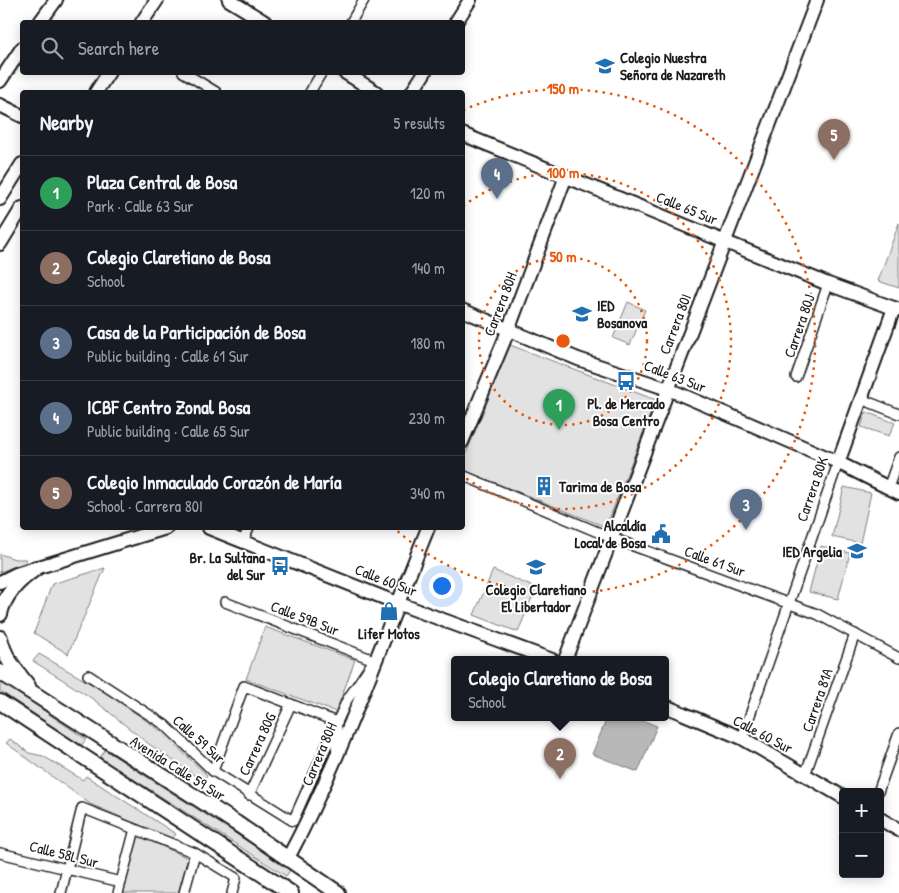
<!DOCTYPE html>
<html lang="en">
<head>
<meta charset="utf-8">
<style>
  body { margin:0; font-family:"Patrick Hand",sans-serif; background:#20242c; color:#f1f3f6 }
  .controls { position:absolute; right:15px; bottom:15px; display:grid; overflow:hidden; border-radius:5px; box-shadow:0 2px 12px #0003 }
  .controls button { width:45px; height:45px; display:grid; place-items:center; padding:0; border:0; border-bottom:1px solid #363941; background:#171b24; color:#f1f3f6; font:25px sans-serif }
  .you { position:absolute; left:441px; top:585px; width:18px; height:18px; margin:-12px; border:4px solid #fff; border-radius:50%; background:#1a73e8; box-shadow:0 0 0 8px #1a73e833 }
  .badge { display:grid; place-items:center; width:32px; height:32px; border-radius:50%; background:#2563eb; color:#fff; font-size:16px; font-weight:700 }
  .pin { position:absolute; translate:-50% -41px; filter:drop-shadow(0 1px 2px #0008) }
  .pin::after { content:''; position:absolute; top:26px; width:18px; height:15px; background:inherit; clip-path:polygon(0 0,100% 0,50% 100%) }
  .popup { position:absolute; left:451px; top:656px; width:218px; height:65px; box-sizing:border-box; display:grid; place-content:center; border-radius:5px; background:#171b24; filter:drop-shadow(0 1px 4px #0005); font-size:16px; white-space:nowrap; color:#9ea1a6 }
  .popup b { font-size:19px; color:#f1f3f6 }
  .popup::after { content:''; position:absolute; left:50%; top:100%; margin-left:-10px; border:10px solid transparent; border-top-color:#171b24 }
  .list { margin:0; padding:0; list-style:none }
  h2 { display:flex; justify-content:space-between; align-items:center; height:65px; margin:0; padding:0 20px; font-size:21px }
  h2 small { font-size:16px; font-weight:400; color:#9ea1a6 }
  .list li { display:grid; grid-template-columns:32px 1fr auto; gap:15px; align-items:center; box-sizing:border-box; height:75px; padding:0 20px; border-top:1px solid #363941 }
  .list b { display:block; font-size:19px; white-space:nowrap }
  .list p { margin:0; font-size:16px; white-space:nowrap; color:#9ea1a6 }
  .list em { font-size:16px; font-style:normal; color:#9ea1a6 }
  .icon { flex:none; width:28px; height:28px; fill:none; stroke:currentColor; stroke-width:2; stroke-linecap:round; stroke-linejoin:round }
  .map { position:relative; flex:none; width:899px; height:893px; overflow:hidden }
  .search { position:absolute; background:#171b24; box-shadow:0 2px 12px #0003; left:20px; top:20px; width:445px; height:55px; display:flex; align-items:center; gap:12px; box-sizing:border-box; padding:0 18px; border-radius:5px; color:#9ea1a6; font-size:19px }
  .panel { position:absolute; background:#171b24; box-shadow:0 2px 12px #0003; left:20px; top:90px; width:445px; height:440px; border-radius:5px }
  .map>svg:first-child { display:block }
</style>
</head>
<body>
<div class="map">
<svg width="899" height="893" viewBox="0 0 899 893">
  <rect width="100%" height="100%" fill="#fff"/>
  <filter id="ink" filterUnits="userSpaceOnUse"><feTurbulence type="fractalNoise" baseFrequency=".02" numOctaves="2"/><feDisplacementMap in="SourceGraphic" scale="10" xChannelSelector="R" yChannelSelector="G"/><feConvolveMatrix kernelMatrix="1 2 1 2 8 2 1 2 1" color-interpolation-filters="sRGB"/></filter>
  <g filter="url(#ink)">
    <g fill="#e2e2e2" stroke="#7f7f7f">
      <polygon points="899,223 899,288 878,281"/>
      <polygon points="628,302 645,310 630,345 613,338"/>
      <polygon points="510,345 656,400 606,527 463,470 463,461"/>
      <polygon points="866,412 895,423 889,436 861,427"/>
      <polygon points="844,487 871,493 860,543 832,537"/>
      <polygon points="821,546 850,553 838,599 809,592"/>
      <polygon points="0,554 15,559 26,559 26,562 0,572"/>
      <polygon points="105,568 68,654 34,633 52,584"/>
      <polygon points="493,570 536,588 518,632 474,615"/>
      <polygon points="265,627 355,660 336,712 246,679"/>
      <polygon points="39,654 102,690 157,728 207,775 204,782 146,742 93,699 33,661"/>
      <polygon points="0,681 86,739 81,746 0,691"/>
      <polygon points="10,739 29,753 43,756 83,780 86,776 176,834 172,839 90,804 6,743"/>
      <polygon points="105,750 291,869 286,876 100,758"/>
      <polygon points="135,834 188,858 178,893 119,893"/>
    </g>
    <polygon fill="#b8b8b8" stroke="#7a7a7a" points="607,718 637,718 657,726 638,772 592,754"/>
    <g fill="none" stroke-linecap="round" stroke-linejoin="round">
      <g stroke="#1c1c1c" stroke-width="12">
        <g id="street">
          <polyline points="351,22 364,0"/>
          <polyline points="183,72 216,92"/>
          <polyline points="310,92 322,72"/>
          <polyline points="796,377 828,284"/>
          <polyline points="861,399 899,414"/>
          <polyline points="462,475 612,538 817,614 899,658"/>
          <polyline points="888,488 899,457"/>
          <polyline points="243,541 249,528"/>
          <polyline points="88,675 165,725 213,771 293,821 347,700 374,660 225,602"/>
          <polyline points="742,738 838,463"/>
          <polyline points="213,771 244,686 337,722"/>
          <polyline points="805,775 855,634"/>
          <polyline points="878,792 899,733"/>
          <polyline points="249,795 291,704"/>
          <polyline points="0,853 121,882"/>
          <polyline points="61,893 82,808 195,853 236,878 232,893"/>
          <polyline points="118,893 135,829"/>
          <polyline points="184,893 195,853"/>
        </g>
      </g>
      <g stroke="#1c1c1c" stroke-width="16">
        <g id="secondary">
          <polyline points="229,0 265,22"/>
          <polyline points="40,22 56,0"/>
          <polyline points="142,22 157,0"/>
          <polyline points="456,22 470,0"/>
          <polyline points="344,72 376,92"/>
          <polyline points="0,81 22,48"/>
          <polyline points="96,92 109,72"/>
          <polyline points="412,92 425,72"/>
          <polyline points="0,105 22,116"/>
          <polyline points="462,134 828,284 899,310"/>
          <polyline points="0,199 22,164"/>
          <polyline points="0,244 22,208"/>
          <polyline points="462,310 578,359 668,389 750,424 833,460 899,493"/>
          <polyline points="462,442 506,336 566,176"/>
          <polyline points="838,463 894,308"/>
          <polyline points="209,528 397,603 552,660"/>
          <polyline points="0,582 16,574 166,528"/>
          <polyline points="565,660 817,0"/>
          <polyline points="665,706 742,738 843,797"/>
          <polyline points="335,726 338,749"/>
          <polyline points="880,819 899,830"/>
          <path d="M288,858C344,753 383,638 428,528"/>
        </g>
      </g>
      <g stroke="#1c1c1c" stroke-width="18">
        <g id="primary">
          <path d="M0,614C4,594 20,579 36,568"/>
          <path d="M0,638C4,657 16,671 28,686"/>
          <polyline points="0,672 236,823 338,893"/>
          <polyline points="0,702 291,893"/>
        </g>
      </g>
      <use href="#street" stroke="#fff" stroke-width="9"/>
      <use href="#secondary" stroke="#fff" stroke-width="12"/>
      <use href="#primary" stroke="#fff" stroke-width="14"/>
    </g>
  </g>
  <g fill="none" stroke="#e8590c" stroke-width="2.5" stroke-dasharray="2.5 5">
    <circle cx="563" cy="341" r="84"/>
    <path d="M463 206A168 168 0 1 1 463 476"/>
    <path d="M463 110A252 252 0 1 1 394 528"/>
  </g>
  <defs>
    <g id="school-bare" transform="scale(1.5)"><path d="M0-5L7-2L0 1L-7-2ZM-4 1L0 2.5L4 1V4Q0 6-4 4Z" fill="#1f6fb2" stroke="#fff" stroke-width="2.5" paint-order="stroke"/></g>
    <g id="bus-bare" transform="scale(1.5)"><path d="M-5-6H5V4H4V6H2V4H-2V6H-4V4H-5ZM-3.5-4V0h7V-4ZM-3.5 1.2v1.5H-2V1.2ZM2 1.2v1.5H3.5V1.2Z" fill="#1f6fb2" stroke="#fff" stroke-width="2.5" paint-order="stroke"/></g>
    <g id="building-bare" transform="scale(1.5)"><path d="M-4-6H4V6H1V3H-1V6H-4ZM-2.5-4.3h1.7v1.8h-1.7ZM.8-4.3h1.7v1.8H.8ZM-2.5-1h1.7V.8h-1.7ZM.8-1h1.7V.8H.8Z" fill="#1f6fb2" stroke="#fff" stroke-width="2.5" paint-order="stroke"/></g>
    <g id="civic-bare" transform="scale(1.5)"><path d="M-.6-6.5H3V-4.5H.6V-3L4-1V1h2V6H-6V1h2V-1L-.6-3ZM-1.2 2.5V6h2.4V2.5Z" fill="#1f6fb2" stroke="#fff" stroke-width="2.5" paint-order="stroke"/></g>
    <g id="shop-bare" transform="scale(1.5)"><path d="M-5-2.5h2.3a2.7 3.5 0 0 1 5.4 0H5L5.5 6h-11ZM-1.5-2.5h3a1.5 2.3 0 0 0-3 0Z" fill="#1f6fb2" stroke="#fff" stroke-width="2.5" paint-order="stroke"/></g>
  </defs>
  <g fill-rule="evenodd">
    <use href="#school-bare" x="605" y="66"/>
    <use href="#school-bare" x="582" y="314"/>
    <use href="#bus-bare" x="626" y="381"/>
    <use href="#building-bare" x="544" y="486"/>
    <use href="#civic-bare" x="661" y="534"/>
    <use href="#school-bare" x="857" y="551"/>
    <use href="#bus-bare" x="280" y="566"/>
    <use href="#school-bare" x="536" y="567"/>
    <use href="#shop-bare" x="389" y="611"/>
  </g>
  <g text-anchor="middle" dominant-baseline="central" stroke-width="4" stroke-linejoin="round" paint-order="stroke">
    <g font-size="15" font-weight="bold" fill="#1c1c1c" stroke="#fff" text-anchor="start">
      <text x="620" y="57">Colegio Nuestra<tspan x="620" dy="17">Señora de Nazareth</tspan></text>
      <text x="597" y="305">IED<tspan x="597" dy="17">Bosanova</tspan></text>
      <text x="626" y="403" text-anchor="middle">Pl. de Mercado<tspan x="626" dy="17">Bosa Centro</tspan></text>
      <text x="559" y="486">Tarima de Bosa</text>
      <text x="646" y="525" text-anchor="end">Alcaldía<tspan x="646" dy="17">Local de Bosa</tspan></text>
      <text x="842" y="551" text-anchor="end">IED Argelia</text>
      <text x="265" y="557" text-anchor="end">Br. La Sultana<tspan x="265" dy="17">del Sur</tspan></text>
      <text x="536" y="589" text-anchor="middle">Colegio Claretiano<tspan x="536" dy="17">El Libertador</tspan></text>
      <text x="389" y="633" text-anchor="middle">Lifer Motos</text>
    </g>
    <g font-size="15" fill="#1c1c1c" stroke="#fff">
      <text transform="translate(687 208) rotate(22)">Calle 65 Sur</text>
      <text transform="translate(500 304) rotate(-69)">Carrera 80H</text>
      <text transform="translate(675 324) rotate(-69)">Carrera 80I</text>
      <text transform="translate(799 326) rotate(-71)">Carrera 80J</text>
      <text transform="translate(675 376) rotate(21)">Calle 63 Sur</text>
      <text transform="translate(812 489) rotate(-71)">Carrera 80K</text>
      <text transform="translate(715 561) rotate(20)">Calle 61 Sur</text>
      <text transform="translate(386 580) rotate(21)">Calle 60 Sur</text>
      <text transform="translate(305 618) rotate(21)">Calle 59B Sur</text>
      <text transform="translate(817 700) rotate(-71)">Carrera 81A</text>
      <text transform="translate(763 734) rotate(28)">Calle 60 Sur</text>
      <text transform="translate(199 739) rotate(42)">Calle 59 Sur</text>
      <text transform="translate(257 744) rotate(-65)">Carrera 80G</text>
      <text transform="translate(319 754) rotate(-67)">Carrera 80H</text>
      <text transform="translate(178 768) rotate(32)">Avenida Calle 59 Sur</text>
      <text transform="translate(64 854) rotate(14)">Calle 58L Sur</text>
    </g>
  </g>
  <circle cx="563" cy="341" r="8" fill="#e8590c" stroke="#fff" stroke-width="2.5"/>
  <g font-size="15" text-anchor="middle" font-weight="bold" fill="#e8590c" stroke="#fff" stroke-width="4" stroke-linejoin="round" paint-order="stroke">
    <text x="563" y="94">150 m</text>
    <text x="563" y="178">100 m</text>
    <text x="563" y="262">50 m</text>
  </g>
</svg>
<div class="controls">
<button>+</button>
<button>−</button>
</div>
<div class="you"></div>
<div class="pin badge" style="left:559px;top:430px;background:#2e9e5b">1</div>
<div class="pin badge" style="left:560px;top:779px;background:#8d6e63">2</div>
<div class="popup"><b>Colegio Claretiano de Bosa</b>School</div>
<div class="pin badge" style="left:746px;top:530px;background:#5c6f8a">3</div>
<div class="pin badge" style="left:497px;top:199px;background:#5c6f8a">4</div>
<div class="pin badge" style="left:834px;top:160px;background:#8d6e63">5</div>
<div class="search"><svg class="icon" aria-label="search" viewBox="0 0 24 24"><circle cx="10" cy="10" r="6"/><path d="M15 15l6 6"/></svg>Search here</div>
<section class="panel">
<h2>Nearby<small>5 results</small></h2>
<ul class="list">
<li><span class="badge" style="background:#2e9e5b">1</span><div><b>Plaza Central de Bosa</b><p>Park · Calle 63 Sur</p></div><em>120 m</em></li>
<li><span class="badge" style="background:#8d6e63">2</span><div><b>Colegio Claretiano de Bosa</b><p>School</p></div><em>140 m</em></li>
<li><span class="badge" style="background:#5c6f8a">3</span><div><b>Casa de la Participación de Bosa</b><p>Public building · Calle 61 Sur</p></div><em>180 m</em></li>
<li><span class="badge" style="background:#5c6f8a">4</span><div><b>ICBF Centro Zonal Bosa</b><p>Public building · Calle 65 Sur</p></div><em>230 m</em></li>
<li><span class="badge" style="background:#8d6e63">5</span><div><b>Colegio Inmaculado Corazón de María</b><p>School · Carrera 80I</p></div><em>340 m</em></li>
</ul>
</section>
</div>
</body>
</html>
